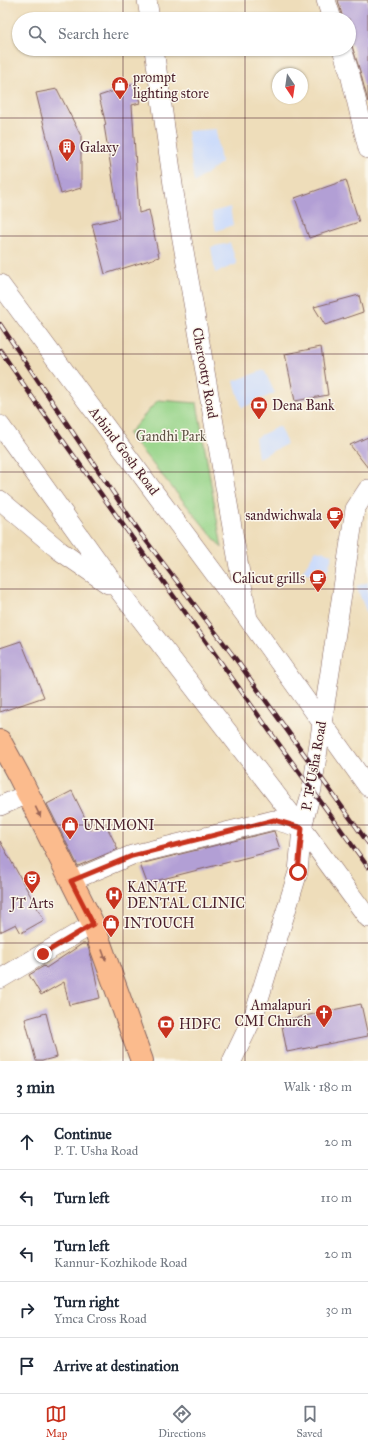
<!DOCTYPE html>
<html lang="en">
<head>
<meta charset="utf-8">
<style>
  body { margin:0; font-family:"IM FELL Great Primer",serif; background:#f2f2f3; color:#1f2937 }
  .compass { position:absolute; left:272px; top:68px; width:36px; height:36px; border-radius:50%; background:#fff; box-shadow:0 1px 3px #0004; rotate:167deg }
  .stop { position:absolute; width:12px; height:12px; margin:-9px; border:3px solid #c8321e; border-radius:50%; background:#fff }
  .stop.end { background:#c8321e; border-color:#fff; box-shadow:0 1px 4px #0008 }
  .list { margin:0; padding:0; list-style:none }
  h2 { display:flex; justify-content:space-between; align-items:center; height:52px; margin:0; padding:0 16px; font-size:17px }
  h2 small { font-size:13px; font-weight:400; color:#747a83 }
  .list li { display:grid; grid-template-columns:26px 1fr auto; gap:12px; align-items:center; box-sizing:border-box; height:56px; padding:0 16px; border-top:1px solid #e0e1e3 }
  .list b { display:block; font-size:15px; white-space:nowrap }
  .list p { margin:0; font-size:13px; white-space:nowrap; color:#747a83 }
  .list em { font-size:13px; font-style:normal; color:#747a83 }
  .icon { flex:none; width:22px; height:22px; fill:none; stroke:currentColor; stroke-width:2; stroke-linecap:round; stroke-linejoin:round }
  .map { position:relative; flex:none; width:368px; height:1061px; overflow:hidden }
  .search { position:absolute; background:#fff; box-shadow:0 1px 3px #0004; left:12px; right:12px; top:12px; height:44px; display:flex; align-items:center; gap:10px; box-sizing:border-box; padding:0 14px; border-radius:22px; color:#747a83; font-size:15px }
  .sheet { height:332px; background:#fff }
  nav { display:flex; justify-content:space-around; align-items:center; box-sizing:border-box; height:56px; border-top:1px solid #e0e1e3; background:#fff; font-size:11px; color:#747a83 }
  nav a { display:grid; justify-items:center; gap:2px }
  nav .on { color:#c8321e }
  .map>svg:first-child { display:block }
</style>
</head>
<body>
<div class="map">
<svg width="368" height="1061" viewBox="0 0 368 1061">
  <rect width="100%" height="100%" fill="#fbf7ec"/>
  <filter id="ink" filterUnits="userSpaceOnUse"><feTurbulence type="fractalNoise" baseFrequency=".025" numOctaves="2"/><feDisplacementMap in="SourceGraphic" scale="8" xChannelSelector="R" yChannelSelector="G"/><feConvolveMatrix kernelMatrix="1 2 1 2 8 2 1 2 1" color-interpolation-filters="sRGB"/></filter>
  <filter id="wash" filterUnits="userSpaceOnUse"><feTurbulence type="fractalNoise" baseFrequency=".012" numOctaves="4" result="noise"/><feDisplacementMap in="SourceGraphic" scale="16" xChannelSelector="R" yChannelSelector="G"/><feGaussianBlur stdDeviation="0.9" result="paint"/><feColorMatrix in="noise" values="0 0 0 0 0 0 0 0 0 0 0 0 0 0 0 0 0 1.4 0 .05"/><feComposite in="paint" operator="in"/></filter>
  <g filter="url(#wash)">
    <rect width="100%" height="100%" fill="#eeddba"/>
    <g fill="#ccdbfa">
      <polygon points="216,129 221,163 194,183 187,131"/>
      <polygon points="230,207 233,225 216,231 212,212"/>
      <polygon points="230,243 237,264 215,273 211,247"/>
      <polygon points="264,370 275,393 242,408 234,381"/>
      <polygon points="279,426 287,444 258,458 255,438"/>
      <polygon points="316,550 333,554 325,578 302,572"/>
      <polygon points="368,582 368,616 356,586"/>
    </g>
    <polygon fill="#97d489" stroke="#707a5a" points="158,400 197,403 222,548 128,434"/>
    <g id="blocks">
      <g fill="#b29fd5">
        <polygon points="338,0 368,0 368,102 360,71 352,46 349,41 349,19 343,19"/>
        <polygon points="135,84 140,103 132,105 139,213 149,210 159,257 105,274 92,224 119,218 104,125 106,125 99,96"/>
        <polygon points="57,89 81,136 81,188 61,194 36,93"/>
        <polygon points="346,180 359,222 309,238 295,198"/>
        <polygon points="359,295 363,312 325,325 314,307"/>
        <polygon points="321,347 328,395 295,401 285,354"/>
        <polygon points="368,437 368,468 350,445"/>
        <polygon points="21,641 44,697 0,712 0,648"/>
        <polygon points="72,791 91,830 105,823 118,849 78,866 47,804"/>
        <polygon points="274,831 280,849 147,883 140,864"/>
        <polygon points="0,841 44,920 21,933 16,924 0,932"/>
        <polygon points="82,944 87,944 92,959 92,962 100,998 69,1005 64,982 41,995 29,975 44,966 46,968"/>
        <polygon points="361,1004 368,1036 287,1052 281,1021"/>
        <polygon points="46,1013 57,1057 42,1061 36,1061 25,1019"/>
      </g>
    </g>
  </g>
  <g filter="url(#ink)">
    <use href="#blocks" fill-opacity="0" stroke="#83625d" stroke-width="1"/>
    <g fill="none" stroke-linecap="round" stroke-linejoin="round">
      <g stroke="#83625d" stroke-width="20">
        <g id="minor">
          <polyline points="147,0 150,19"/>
          <polyline points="326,0 332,19"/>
          <polyline points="154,49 175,199 248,619 368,787"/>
          <polyline points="342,49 350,74 368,149"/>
          <polyline points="0,284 246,616"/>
          <polyline points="0,425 120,592 302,828 368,918"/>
          <polyline points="0,500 60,551 108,584"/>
          <polyline points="0,806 28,794"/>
          <polyline points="71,881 132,855 274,820 302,828"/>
          <polyline points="0,979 93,924"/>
          <polyline points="232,1061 254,1015 298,872 302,828 312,789 355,509 368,489"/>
        </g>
      </g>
      <g stroke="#83625d" stroke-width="24">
        <polyline id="major" points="0,741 19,776 93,924 142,1061"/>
      </g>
      <use href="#minor" stroke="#fff" stroke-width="19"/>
      <use href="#major" stroke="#fbbb8d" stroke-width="22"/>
      <g stroke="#4a1f2b" stroke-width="4.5">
        <g id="rail">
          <polyline points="0,324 141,534 235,658 368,843"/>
          <polyline points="0,350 37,404 276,740 368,867"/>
        </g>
      </g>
      <use href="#rail" stroke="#fbf7ec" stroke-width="3" stroke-dasharray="9" stroke-linecap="butt"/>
    </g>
    <defs><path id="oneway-solid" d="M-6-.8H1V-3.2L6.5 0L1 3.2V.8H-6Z"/></defs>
    <g fill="#9a6557">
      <use href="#oneway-solid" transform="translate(38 812) rotate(64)"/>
      <use href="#oneway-solid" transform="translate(104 955) rotate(70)"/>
    </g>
  </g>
  <g fill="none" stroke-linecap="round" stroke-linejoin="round" filter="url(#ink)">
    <polyline stroke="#c8321e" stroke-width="5" points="43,954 93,924 71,881 132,856 274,820 302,828 298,872"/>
  </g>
  <path fill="none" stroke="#4a1f2b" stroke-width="1" stroke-opacity="0.55" d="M123,0V19M245,0V19M123,49V1061M245,49V1061M0,118H368M0,236H368M0,354H368M0,472H368M0,589H368M0,707H368M0,825H368M0,943H368"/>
  <defs>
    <g id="shop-pin" transform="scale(0.9)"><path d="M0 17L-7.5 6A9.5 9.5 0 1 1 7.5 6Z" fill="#c8321e" stroke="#fbf7ec"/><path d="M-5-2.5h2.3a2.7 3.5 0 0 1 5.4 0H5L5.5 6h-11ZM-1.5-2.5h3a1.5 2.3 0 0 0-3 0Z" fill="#fff"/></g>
    <g id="building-pin" transform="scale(0.9)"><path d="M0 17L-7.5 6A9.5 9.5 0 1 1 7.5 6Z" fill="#c8321e" stroke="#fbf7ec"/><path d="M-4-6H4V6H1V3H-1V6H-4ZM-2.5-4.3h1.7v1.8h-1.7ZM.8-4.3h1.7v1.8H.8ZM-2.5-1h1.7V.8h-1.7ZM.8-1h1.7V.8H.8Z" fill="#fff"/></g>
    <g id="bank-pin" transform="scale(0.9)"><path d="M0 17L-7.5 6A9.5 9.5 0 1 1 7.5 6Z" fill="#c8321e" stroke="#fbf7ec"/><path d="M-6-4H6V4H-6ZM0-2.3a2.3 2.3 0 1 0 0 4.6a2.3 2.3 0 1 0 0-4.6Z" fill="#fff"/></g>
    <g id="cafe-pin" transform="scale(0.9)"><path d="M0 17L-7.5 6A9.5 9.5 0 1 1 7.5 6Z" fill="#c8321e" stroke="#fbf7ec"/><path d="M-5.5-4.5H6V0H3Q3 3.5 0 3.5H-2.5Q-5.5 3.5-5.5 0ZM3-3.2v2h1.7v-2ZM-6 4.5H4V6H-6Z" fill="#fff"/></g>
    <g id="theatre-pin" transform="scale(0.9)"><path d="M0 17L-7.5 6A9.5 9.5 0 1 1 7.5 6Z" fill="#c8321e" stroke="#fbf7ec"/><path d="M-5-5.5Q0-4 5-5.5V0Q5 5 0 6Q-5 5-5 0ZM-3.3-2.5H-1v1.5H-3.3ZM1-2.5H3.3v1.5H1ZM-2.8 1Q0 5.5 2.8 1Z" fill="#fff"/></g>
    <g id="hospital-pin" transform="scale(0.9)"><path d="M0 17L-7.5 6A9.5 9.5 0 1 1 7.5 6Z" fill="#c8321e" stroke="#fbf7ec"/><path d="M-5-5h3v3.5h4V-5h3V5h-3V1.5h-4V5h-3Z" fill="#fff"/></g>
    <g id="church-pin" transform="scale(0.9)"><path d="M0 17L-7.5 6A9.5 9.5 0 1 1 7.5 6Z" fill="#c8321e" stroke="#fbf7ec"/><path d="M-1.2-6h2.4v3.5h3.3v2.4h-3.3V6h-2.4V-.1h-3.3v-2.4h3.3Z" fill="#fff"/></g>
  </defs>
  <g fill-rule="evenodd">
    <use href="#shop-pin" x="120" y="85"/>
    <use href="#building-pin" x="67" y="147"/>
    <use href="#bank-pin" x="259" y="405"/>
    <use href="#cafe-pin" x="335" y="515"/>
    <use href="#cafe-pin" x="318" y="578"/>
    <use href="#shop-pin" x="70" y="825"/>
    <use href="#theatre-pin" x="32" y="879"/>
    <use href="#hospital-pin" x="114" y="895"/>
    <use href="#shop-pin" x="111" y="923"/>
    <use href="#church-pin" x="324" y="1013"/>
    <use href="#bank-pin" x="166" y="1024"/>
  </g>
  <g text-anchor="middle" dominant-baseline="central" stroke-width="3" stroke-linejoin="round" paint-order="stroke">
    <g font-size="14" fill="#4a1f2b" stroke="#fbf7ec" text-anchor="start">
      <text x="133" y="77">prompt<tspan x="133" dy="16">lighting store</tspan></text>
      <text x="80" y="147">Galaxy</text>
      <text x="272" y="405">Dena Bank</text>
      <text x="322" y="515" text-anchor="end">sandwichwala</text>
      <text x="305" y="578" text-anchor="end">Calicut grills</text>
      <text x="83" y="825">UNIMONI</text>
      <text x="127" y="887">KANATE<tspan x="127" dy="16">DENTAL CLINIC</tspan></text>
      <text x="32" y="903" text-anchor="middle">JT Arts</text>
      <text x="124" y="923">INTOUCH</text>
      <text x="311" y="1005" text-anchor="end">Amalapuri<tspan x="311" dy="16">CMI Church</tspan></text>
      <text x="179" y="1024">HDFC</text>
    </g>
    <g font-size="14" fill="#4a1f2b" stroke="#fbf7ec">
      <text transform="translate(205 373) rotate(80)">Cherootty Road</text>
      <text transform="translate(124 451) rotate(53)">Arbind Gosh Road</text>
      <text transform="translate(314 766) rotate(-80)">P. T. Usha Road</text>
    </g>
    <g font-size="14" fill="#615547" stroke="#fbf7ec">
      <text x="171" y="436">Gandhi Park</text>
    </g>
  </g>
</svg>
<svg class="compass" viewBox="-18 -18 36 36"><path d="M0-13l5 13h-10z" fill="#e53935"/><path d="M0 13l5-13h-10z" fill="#747a83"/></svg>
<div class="stop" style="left:298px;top:872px"></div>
<div class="stop end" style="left:43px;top:954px"></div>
<div class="search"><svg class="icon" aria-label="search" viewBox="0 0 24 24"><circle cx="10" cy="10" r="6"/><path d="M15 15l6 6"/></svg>Search here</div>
</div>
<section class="sheet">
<h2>3 min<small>Walk · 180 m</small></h2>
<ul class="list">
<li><svg class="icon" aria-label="ahead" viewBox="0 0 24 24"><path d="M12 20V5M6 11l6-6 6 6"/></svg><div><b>Continue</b><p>P. T. Usha Road</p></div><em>20 m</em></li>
<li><svg class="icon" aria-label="left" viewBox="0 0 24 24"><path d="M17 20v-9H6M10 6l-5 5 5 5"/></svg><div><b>Turn left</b></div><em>110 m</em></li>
<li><svg class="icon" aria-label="left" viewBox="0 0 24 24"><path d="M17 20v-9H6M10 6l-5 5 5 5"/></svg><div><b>Turn left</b><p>Kannur-Kozhikode Road</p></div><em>20 m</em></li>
<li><svg class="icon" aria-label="right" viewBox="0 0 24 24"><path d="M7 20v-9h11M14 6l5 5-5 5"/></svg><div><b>Turn right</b><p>Ymca Cross Road</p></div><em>30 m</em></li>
<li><svg class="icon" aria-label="arrive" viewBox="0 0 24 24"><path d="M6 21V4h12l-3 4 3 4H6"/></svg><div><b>Arrive at destination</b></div></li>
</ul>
</section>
<nav>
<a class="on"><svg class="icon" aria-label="map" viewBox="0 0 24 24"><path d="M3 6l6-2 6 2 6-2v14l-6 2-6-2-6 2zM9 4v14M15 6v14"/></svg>Map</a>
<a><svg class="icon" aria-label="directions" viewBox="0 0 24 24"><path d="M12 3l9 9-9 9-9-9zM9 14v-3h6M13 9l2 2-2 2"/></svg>Directions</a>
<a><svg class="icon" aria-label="saved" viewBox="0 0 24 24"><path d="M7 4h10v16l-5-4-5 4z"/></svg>Saved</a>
</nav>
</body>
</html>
